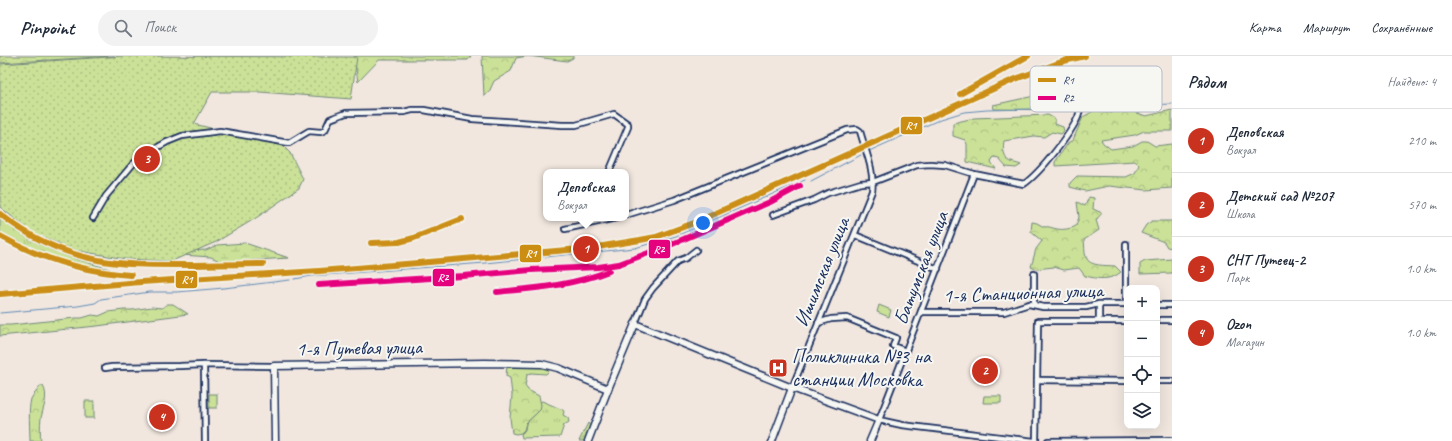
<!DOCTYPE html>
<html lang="ru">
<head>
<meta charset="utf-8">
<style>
  body { margin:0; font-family:Caveat,sans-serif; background:#f2f2f3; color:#1f2937 }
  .controls { position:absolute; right:12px; bottom:12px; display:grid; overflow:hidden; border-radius:8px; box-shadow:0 4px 16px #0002 }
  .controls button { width:36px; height:36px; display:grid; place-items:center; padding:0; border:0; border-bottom:1px solid #e0e1e3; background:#fff; color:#1f2937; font:20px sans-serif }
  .you { position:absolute; left:703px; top:167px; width:14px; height:14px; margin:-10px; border:3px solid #fff; border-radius:50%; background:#1a73e8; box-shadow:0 0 0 6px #1a73e833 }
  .badge { display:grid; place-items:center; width:26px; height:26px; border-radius:50%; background:#c8321e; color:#fff; font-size:13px; font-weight:700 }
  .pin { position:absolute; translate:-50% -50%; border:2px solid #fff; box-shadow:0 1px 4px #0006 }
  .popup { position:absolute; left:543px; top:113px; width:86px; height:52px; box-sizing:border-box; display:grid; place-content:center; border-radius:8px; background:#fff; filter:drop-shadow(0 1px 3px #0005); font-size:13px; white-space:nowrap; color:#747a83 }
  .popup b { font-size:15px; color:#1f2937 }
  .popup::after { content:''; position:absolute; left:50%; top:100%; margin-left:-8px; border:8px solid transparent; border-top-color:#fff }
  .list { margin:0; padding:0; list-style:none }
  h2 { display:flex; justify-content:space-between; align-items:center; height:52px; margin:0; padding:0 16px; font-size:17px }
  h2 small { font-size:13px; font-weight:400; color:#747a83 }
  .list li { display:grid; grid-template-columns:26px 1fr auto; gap:12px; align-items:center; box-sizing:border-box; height:64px; padding:0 16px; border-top:1px solid #e0e1e3 }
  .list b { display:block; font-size:15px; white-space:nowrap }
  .list p { margin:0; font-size:13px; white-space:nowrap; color:#747a83 }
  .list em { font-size:13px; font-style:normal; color:#747a83 }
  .icon { flex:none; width:22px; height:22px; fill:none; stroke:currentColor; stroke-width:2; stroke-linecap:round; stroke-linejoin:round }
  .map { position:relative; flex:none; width:1172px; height:385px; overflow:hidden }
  header { display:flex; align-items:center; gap:24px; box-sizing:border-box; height:56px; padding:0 20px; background:#fff; border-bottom:1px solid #e0e1e3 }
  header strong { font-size:19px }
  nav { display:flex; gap:22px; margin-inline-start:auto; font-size:14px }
  .search { width:280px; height:36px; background:#f2f2f3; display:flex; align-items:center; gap:10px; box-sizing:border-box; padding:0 14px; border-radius:22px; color:#747a83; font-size:15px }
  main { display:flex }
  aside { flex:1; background:#fff }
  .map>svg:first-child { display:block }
</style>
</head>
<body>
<header>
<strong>Pinpoint</strong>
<div class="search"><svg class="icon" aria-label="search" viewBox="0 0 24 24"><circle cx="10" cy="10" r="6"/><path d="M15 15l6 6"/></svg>Поиск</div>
<nav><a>Карта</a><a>Маршрут</a><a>Сохранённые</a></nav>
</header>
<main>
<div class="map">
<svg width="1172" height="385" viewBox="0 0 1172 385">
  <defs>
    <pattern id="grass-tufts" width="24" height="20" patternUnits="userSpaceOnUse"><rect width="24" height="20" fill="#cae197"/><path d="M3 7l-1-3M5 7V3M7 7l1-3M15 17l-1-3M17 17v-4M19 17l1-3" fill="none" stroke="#adc185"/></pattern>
    <pattern id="forest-crowns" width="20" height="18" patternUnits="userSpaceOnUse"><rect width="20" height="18" fill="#cae197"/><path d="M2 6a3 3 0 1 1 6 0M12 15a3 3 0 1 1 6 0" fill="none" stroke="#adc185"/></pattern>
    <pattern id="wetland-marsh" width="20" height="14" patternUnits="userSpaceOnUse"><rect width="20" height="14" fill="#cae197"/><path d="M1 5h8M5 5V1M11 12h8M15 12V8" fill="none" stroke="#adc185"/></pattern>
    <pattern id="garden-dots" width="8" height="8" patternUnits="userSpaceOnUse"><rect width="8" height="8" fill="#cae197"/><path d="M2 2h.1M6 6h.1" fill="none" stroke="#adc185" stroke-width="1.8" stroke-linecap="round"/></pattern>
  </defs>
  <rect width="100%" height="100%" fill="#f1e7df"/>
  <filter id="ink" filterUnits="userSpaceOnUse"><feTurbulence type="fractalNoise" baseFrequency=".025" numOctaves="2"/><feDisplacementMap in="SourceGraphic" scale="8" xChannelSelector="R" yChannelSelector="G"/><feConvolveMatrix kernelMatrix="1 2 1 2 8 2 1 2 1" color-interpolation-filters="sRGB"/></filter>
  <g filter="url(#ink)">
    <g fill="url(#grass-tufts)" stroke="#72887a">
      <path d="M0,162C32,190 70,202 110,213L81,210L45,198L0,176Z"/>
      <polygon points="542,345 563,354 564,356 563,359 568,362 569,366 564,369 560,381 522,382 521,378 525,374 526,367 540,354 540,346"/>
    </g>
    <g fill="url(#forest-crowns)" stroke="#72887a">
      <polygon points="0,0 115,0 0,7"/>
      <polygon points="354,0 471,0 468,4 379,4 358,26"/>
      <polygon points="482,0 573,0 573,2 567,5 528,0 516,2 511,15 494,25 489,36 484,40"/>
      <polygon points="1067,20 1070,42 1077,41 1078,50 1073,51 1066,50 1062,31 1065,29"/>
      <polygon points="1048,37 1055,44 1058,54 994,53 993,49"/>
      <polygon points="1117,50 1146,60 1172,54 1172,75 1144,75 1135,79 1101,84 1104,88 1111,93 1133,90 1142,85 1147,85 1155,90 1172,88 1172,132 1146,134 1109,130 1085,135 1070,131 1070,127 1077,120 1126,121 1135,117 1139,109 1135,105 1055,110 1055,106 1069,86 1073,84 1083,61 1095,54 1112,57"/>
      <path d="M1048,59L1055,63V68L1063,71L1064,75L1061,78L1052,76L1044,81L1034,80L1004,85C1003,89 1003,101 1008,104C1011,107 1017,107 1021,109L1016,112L1006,111L999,103L994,102L991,106L996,113L967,106V88L965,84L953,80V67L974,62Z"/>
      <path d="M1089,141L1094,142L1093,153L1102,157L1096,164L1099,174L1084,184C1085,189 1084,196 1086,201C1089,211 1106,209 1115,210L1121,216C1110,225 1098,223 1085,220L1079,212L1064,214L1054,211L1035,213L1031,211L1036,193L1042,185L1031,176L1032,166L1037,167L1044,171C1050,170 1051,172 1057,173C1062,174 1071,173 1076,170L1079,161L1077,146L1085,150Z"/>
      <polygon points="1152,165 1172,165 1172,192 1167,191 1164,186 1141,177 1146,169"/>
      <polygon points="1172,203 1172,217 1140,218 1140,208 1145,205"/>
      <polygon points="167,248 173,248 188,258 97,270 0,280 0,269 11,269 75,262 82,262 92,259 99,260 108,256 124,254 132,254 152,251 162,252"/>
      <polygon points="510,308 536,309 548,312 549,315 546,318 531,317 527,319 525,330 528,334 539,340 541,349 540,354 526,367 524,374 521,377 516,378 512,377 510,362 512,339 510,322 506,320 507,310"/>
      <path d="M40,330H43C49,340 43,352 41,362C40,369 40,378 41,385H30C30,373 28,354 31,343C33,338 38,335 40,330Z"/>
      <polygon points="588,367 591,371 585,385 579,385"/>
    </g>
    <polygon fill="url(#wetland-marsh)" stroke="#72887a" points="245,187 289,202 222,206 211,201 181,199 169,196 206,194 217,189"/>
    <polygon fill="url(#garden-dots)" stroke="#72887a" points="124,0 357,1 351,43 260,36 212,36 194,68 283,90 290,97 303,123 299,132 256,162 216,186 172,205 125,203 74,194 31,176 0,151 0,8"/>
    <g fill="#cae197" stroke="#72887a">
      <polygon points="879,249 891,254 889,261 877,256"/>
      <rect x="209" y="338" width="8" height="14"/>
      <polygon points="984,340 1001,340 1001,347 983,347"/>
      <rect x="85" y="345" width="9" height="17"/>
    </g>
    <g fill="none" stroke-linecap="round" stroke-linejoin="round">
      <g stroke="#618bb6" stroke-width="1">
        <polyline points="1081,52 1172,48"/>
        <polyline points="869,95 941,63 964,56 987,54 1078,52"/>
        <polyline points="811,125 861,99"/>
        <polyline points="294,223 312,220 485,207 635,192 676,180 805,124"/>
        <polyline points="0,257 78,250 95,247 101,243 150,236 177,236 224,232 290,224"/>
      </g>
      <g stroke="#1b2f5e" stroke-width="8">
        <g id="street">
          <polyline points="974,118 879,364 902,369 1034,385"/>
          <path d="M626,159L674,144L847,74L857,73L860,75C865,94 875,115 872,135L792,332"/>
          <path d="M773,159L814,144L828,137L861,127L873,126L917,109L930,108L945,109L974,118L1024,128C1040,117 1070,79 1078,61C1080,56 1080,51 1080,46"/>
          <polyline points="93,162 106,140 133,108 144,99 167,86 182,80 220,75 289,87 309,75 321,76 325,74 330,63 346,57 404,56 412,54 424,54 472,63 562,69 576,69 614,58 628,68 628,71 609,116"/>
          <polyline points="565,173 616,162"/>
          <polyline points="855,179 938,213"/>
          <polyline points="1126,248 1126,188"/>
          <polyline points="1034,249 1034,218"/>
          <polyline points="1157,249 1172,249"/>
          <polyline points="921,256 1004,256 1029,248 1043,251 1086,251 1099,248 1127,248"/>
          <polyline points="1161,264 1172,264"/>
          <polyline points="1099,265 1099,248"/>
          <polyline points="818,267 831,263 847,262 896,282 893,290 906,295"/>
          <polyline points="635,268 645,243 653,232 678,205 686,202 696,194"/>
          <polyline points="204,309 205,385"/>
          <polyline points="105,312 112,311 180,310 204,309 274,310"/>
          <polyline points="1037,324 1127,325"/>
          <polyline points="1157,325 1172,325"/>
          <polyline points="1036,385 1038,265 1127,265"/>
          <polyline points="1048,385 1172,384"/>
        </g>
      </g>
      <g stroke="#1b2f5e" stroke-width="9">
        <g id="secondary">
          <polyline points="275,385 274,310 485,307 542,308 558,312 608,333"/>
          <polyline points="588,385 608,333 635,268 792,332 879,364 870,385"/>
          <polyline points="772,385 792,332"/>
        </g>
      </g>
      <use href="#street" stroke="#f6f6f2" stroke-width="4.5"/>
      <use href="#secondary" stroke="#f6f6f2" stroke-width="6"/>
      <g stroke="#f6f6f2" stroke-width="9">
        <g id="rail-1">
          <polyline points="960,38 1028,0"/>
          <path d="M0,158C29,181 62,197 98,204C123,209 149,209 174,209C204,209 233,208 263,208"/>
          <path d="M0,180C41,203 85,216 131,219"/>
          <polyline points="371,187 399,186 414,182 462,163"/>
          <polyline points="0,238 141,226 319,215 418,207 591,192 640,184 656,181 694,167 1013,24 1064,5 1085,0"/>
        </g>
      </g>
      <g stroke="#f6f6f2" stroke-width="9">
        <g id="rail-2">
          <polyline points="319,229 463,220 531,214 598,211 619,208 670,189 770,146 800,130"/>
          <path d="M497,236C537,232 570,230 609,215"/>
        </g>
      </g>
      <use href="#rail-1" stroke="#cb8e13" stroke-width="6"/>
      <use href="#rail-2" stroke="#e5007d" stroke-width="6"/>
    </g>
  </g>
  <defs>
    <g id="hospital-square" transform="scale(1)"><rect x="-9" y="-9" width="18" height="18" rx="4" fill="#c8321e" stroke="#f6f6f2"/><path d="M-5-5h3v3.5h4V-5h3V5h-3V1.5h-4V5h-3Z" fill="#fff"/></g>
  </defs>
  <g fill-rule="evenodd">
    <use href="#hospital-square" x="778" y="312"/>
  </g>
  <g text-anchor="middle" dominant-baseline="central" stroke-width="4" stroke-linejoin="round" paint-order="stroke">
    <g font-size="20" fill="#1b2f5e" stroke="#f6f6f2">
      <text transform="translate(921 212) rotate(-69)">Батумская улица</text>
      <text transform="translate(822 216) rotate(-68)">Ишимская улица</text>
      <text transform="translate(1023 237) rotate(-2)">1-я Станционная улица</text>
      <text transform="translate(359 292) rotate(-1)">1-я Путевая улица</text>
    </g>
    <g font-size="20" fill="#1b2f5e" stroke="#f6f6f2" text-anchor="start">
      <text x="792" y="300">Поликлиника №3 на<tspan x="792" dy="23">станции Московка</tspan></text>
    </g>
  </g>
  <rect x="1030" y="10" width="132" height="46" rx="6" fill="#f6f6f2" stroke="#b4bac6" stroke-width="1"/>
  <rect x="1038" y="22" width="18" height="4" fill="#cb8e13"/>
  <rect x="1038" y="40" width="18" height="4" fill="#e5007d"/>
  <g font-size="11" fill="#1b2f5e">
    <text x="1063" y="28">R1</text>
    <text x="1063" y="46">R2</text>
  </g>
  <g stroke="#f6f6f2" stroke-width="1.5">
    <rect x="900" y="60" width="23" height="19" rx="4" fill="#cb8e13"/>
    <rect x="648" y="183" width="23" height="20" rx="4" fill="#e5007d"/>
    <rect x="519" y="188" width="23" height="19" rx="4" fill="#cb8e13"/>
    <rect x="432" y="212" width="23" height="19" rx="4" fill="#e5007d"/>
    <rect x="175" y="214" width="23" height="19" rx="4" fill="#cb8e13"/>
  </g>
  <g font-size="11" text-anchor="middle" font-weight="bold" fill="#fff">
    <text x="911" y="73">R1</text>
    <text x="659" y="197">R2</text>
    <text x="531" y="201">R1</text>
    <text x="443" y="225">R2</text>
    <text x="187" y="227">R1</text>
  </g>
</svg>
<div class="controls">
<button>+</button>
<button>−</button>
<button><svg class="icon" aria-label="locate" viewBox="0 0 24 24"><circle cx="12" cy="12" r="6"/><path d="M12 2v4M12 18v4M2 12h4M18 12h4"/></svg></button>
<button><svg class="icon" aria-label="layers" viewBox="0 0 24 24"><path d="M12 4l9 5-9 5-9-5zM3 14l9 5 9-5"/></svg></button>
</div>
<div class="you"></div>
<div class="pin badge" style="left:586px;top:193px">1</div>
<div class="popup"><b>Деповская</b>Вокзал</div>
<div class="pin badge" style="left:985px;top:315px">2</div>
<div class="pin badge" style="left:147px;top:103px">3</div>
<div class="pin badge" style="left:162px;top:361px">4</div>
</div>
<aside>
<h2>Рядом<small>Найдено: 4</small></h2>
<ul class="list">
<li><span class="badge">1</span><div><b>Деповская</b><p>Вокзал</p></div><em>210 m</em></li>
<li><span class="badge">2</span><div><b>Детский сад №207</b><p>Школа</p></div><em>570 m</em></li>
<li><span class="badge">3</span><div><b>СНТ Путеец-2</b><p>Парк</p></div><em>1.0 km</em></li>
<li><span class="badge">4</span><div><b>Ozon</b><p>Магазин</p></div><em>1.0 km</em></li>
</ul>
</aside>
</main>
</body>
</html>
